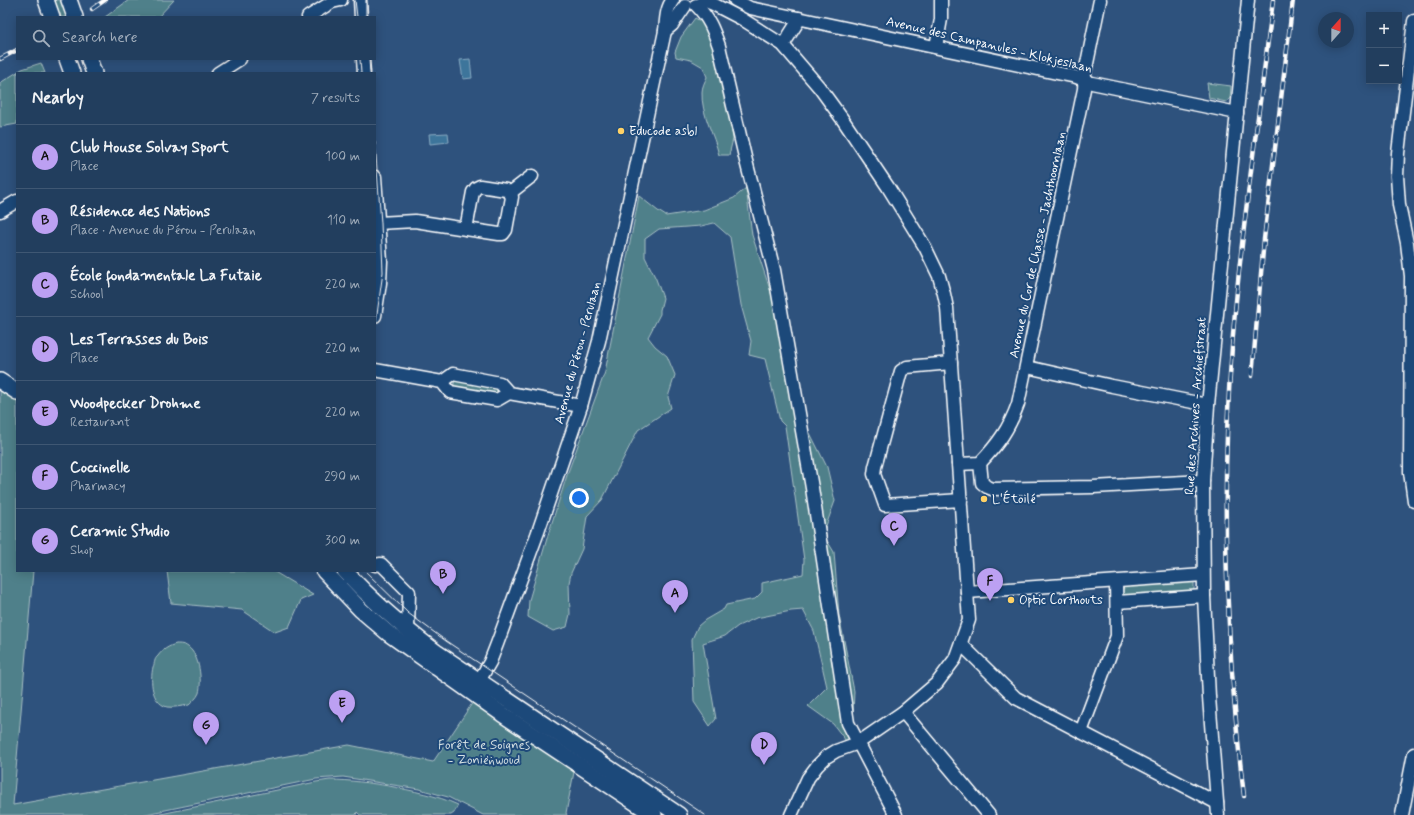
<!DOCTYPE html>
<html lang="en">
<head>
<meta charset="utf-8">
<style>
  body { margin:0; font-family:Mynerve,sans-serif; background:#2e4967; color:#f1f3f6 }
  .controls { position:absolute; right:12px; top:12px; display:grid; overflow:hidden; border-radius:0px; box-shadow:0 2px 10px #0003 }
  .controls button { width:36px; height:36px; display:grid; place-items:center; padding:0; border:0; border-bottom:1px solid #3f5773; background:#223e5e; color:#f1f3f6; font:20px sans-serif }
  .compass { position:absolute; left:1318px; top:12px; width:36px; height:36px; border-radius:50%; background:#223e5e; box-shadow:0 2px 10px #0003; rotate:21deg }
  .you { position:absolute; left:579px; top:498px; width:14px; height:14px; margin:-10px; border:3px solid #fff; border-radius:50%; background:#1a73e8; box-shadow:0 0 0 6px #1a73e833 }
  .badge { display:grid; place-items:center; width:26px; height:26px; border-radius:50%; background:#bca0f2; color:#111; font-size:13px; font-weight:700 }
  .pin { position:absolute; translate:-50% -33px; filter:drop-shadow(0 1px 2px #0008) }
  .pin::after { content:''; position:absolute; top:21px; width:14px; height:12px; background:inherit; clip-path:polygon(0 0,100% 0,50% 100%) }
  .list { margin:0; padding:0; list-style:none }
  h2 { display:flex; justify-content:space-between; align-items:center; height:52px; margin:0; padding:0 16px; font-size:17px }
  h2 small { font-size:13px; font-weight:400; color:#a2aebc }
  .list li { display:grid; grid-template-columns:26px 1fr auto; gap:12px; align-items:center; box-sizing:border-box; height:64px; padding:0 16px; border-top:1px solid #3f5773 }
  .list b { display:block; font-size:15px; white-space:nowrap }
  .list p { margin:0; font-size:13px; white-space:nowrap; color:#a2aebc }
  .list em { font-size:13px; font-style:normal; color:#a2aebc }
  .icon { flex:none; width:22px; height:22px; fill:none; stroke:currentColor; stroke-width:2; stroke-linecap:round; stroke-linejoin:round }
  .map { position:relative; flex:none; width:1414px; height:815px; overflow:hidden }
  .search { position:absolute; background:#223e5e; box-shadow:0 2px 10px #0003; left:16px; top:16px; width:360px; height:44px; display:flex; align-items:center; gap:10px; box-sizing:border-box; padding:0 14px; border-radius:0px; color:#a2aebc; font-size:15px }
  .panel { position:absolute; background:#223e5e; box-shadow:0 2px 10px #0003; left:16px; top:72px; width:360px; height:500px; border-radius:0px }
  .map>svg:first-child { display:block }
</style>
</head>
<body>
<div class="map">
<svg width="1414" height="815" viewBox="0 0 1414 815">
  <rect width="100%" height="100%" fill="#2e527d"/>
  <filter id="ink" filterUnits="userSpaceOnUse"><feTurbulence type="fractalNoise" baseFrequency=".025" numOctaves="2"/><feDisplacementMap in="SourceGraphic" scale="8" xChannelSelector="R" yChannelSelector="G"/><feConvolveMatrix kernelMatrix="1 2 1 2 8 2 1 2 1" color-interpolation-filters="sRGB"/></filter>
  <g filter="url(#ink)">
    <g fill="#50808a" stroke="#a8c0c4">
      <polygon points="51,0 64,0 70,17 57,17"/>
      <polygon points="129,0 174,0 158,17 105,17"/>
      <path d="M695,18L702,22L711,41L731,126L733,139L729,155H719C714,134 701,114 702,92C702,87 705,81 707,77L703,67L691,60L676,57L675,52L681,37Z"/>
      <polygon points="41,63 45,73 17,73 17,124 0,127 0,83 22,69"/>
      <polygon points="1207,83 1231,86 1230,99 1226,102 1209,98"/>
      <polygon points="746,188 752,235 781,323 796,405 827,467 835,501 823,534 834,552 839,615 854,691 852,740 846,741 833,724 808,706 827,687 814,631 803,610 791,611 756,618 738,626 725,636 703,643 716,719 710,726 694,702 692,639 698,626 705,620 724,609 726,605 755,599 762,592 762,583 803,574 804,560 785,426 780,421 765,359 749,355 751,341 741,305 730,237 714,223 701,226 659,229 645,239 645,257 656,279 663,298 660,310 660,314 648,337 655,346 667,356 675,375 668,397 671,408 638,430 602,500 587,516 582,549 571,573 569,583 570,614 567,627 553,631 528,617 529,600 548,535 568,472 605,372 639,196 658,211 666,216 704,210 734,198"/>
      <path d="M457,379L496,386L497,392L495,395L455,388C453,384 454,382 457,379Z"/>
      <polygon points="0,383 17,394 17,571 33,571 13,805 349,745 433,762 473,702 574,772 566,813 567,815 483,815 448,797 419,789 343,777 316,779 141,815 0,815"/>
      <polygon points="167,571 273,571 313,595 301,600 289,627 275,632 242,610 171,603"/>
      <polygon points="1191,580 1194,583 1194,592 1124,597 1122,593 1124,585"/>
      <path d="M176,644C180,644 184,644 188,647C200,656 202,680 199,693C197,698 192,702 189,705C182,706 173,708 167,707C151,702 150,681 153,667C155,663 154,659 158,656C162,650 169,646 176,644Z"/>
      <path d="M330,780C350,780 369,783 389,786C413,791 436,795 458,805L454,813L451,815H360L357,812L356,815H156L316,782Z"/>
    </g>
    <g fill="#3e759b" stroke="#8bacc3">
      <polygon points="470,59 472,78 463,79 460,60"/>
      <polygon points="448,133 449,142 430,144 429,134"/>
    </g>
    <g fill="none" stroke-linecap="round" stroke-linejoin="round">
      <g stroke="#fff" stroke-width="15">
        <g id="minor">
          <polyline points="360,0 361,17"/>
          <polyline points="703,0 713,4 742,19 783,45 819,87 843,120 888,187 925,247 939,276 944,294 947,308 969,620 955,659 937,683 903,712 858,743 836,751 826,757 817,766 808,778 791,815"/>
          <polyline points="735,0 750,8 1076,77 1092,83 1237,113"/>
          <path d="M696,5C709,18 713,29 719,46L745,157L774,270L812,488L848,723L896,815"/>
          <polyline points="308,17 332,2 341,0"/>
          <polyline points="1414,21 1398,153 1397,176 1399,205 1407,243 1411,276 1410,472 1414,501"/>
          <polyline points="665,31 672,25 685,6"/>
          <polyline points="783,45 797,23 799,18"/>
          <polyline points="936,47 941,19 941,0"/>
          <polyline points="363,59 364,73"/>
          <polyline points="218,73 240,59"/>
          <polyline points="375,177 381,261 380,283 375,316"/>
          <polygon points="480,186 506,190 510,193 512,197 506,230 503,234 499,234 466,229 473,192 476,188"/>
          <polyline points="510,193 532,176"/>
          <polyline points="0,211 17,201"/>
          <polyline points="378,223 415,221 466,229"/>
          <polyline points="951,363 907,367 901,371 875,467 874,474 885,505 961,500"/>
          <polyline points="1027,367 1112,386 1208,405"/>
          <polyline points="375,370 442,382 450,392 497,400 509,393 581,406"/>
          <polyline points="442,382 453,374 500,383 509,393"/>
          <polyline points="980,463 982,483 987,487 992,489 1093,487 1203,481"/>
          <path d="M958,464L980,463C998,444 1009,429 1018,404L1084,89L1085,73L1100,0"/>
          <polyline points="375,565 381,564 409,592 408,629"/>
          <polyline points="967,592 1203,575"/>
          <polyline points="1117,602 1204,596"/>
          <polyline points="961,644 1016,698 1217,803"/>
          <path d="M475,688L490,662L497,644L538,532L581,406L599,341L665,31C666,21 666,7 673,0"/>
          <polyline points="903,712 989,815"/>
          <polyline points="1081,732 1117,636 1116,582"/>
          <polyline points="1218,815 1209,697 1204,596 1203,481 1208,405 1248,0"/>
          <polyline points="1402,815 1414,754"/>
        </g>
      </g>
      <g stroke="#fff" stroke-width="18">
        <g id="major">
          <polyline points="46,0 52,17"/>
          <polyline points="69,0 75,17"/>
          <polyline points="67,59 72,73"/>
          <polyline points="89,59 94,73"/>
          <polyline points="0,381 17,392"/>
          <polyline points="324,571 361,610 389,634 502,714 654,815"/>
          <path d="M345,571C372,601 404,628 436,652L679,815"/>
        </g>
      </g>
      <use href="#minor" stroke="#1f4a7a" stroke-width="12"/>
      <use href="#major" stroke="#1f4a7a" stroke-width="15"/>
      <g stroke="#fff" stroke-width="1">
        <polyline points="355,0 357,17"/>
        <polyline points="366,0 366,17"/>
        <polyline points="360,59 361,73"/>
        <polyline points="369,59 370,73"/>
        <polyline points="375,142 381,223 383,272 375,328"/>
        <polyline points="365,571 408,613 446,641 705,815"/>
      </g>
      <g stroke="#fff" stroke-width="4.5">
        <g id="rail">
          <polyline points="92,9 105,0"/>
          <polyline points="0,59 17,50"/>
          <polyline points="1252,376 1264,239 1293,0"/>
          <path d="M1244,796C1226,647 1220,496 1232,347C1241,231 1259,116 1273,0"/>
        </g>
      </g>
      <use href="#rail" stroke="#1f4a7a" stroke-width="3" stroke-dasharray="9" stroke-linecap="butt"/>
    </g>
  </g>
  <g fill="#ffd166" stroke="#1f4a7a" stroke-width="1.5">
    <circle cx="621" cy="131" r="4"/>
    <circle cx="984" cy="499" r="4"/>
    <circle cx="1011" cy="600" r="4"/>
  </g>
  <g text-anchor="middle" dominant-baseline="central" stroke-width="4" stroke-linejoin="round" paint-order="stroke">
    <g font-size="13" fill="#fff" stroke="#1f4a7a">
      <text transform="translate(989 45) rotate(13)">Avenue des Campanules - Klokjeslaan</text>
      <text transform="translate(1038 245) rotate(-78)">Avenue du Cor de Chasse - Jachthoornlaan</text>
      <text transform="translate(578 353) rotate(-75)">Avenue du Pérou - Perulaan</text>
      <text transform="translate(1196 406) rotate(-86)">Rue des Archives - Archiefstraat</text>
    </g>
    <g font-size="13" fill="#fff" stroke="#1f4a7a" text-anchor="start">
      <text x="629" y="131">Educode asbl</text>
      <text x="992" y="499">L'Étoilé</text>
      <text x="1019" y="600">Optic Corthouts</text>
    </g>
    <g font-size="13" fill="#d3dfe2" stroke="#1f4a7a">
      <text x="484" y="745">Forêt de Soignes<tspan x="484" dy="15">- Zoniënwoud</tspan></text>
    </g>
  </g>
</svg>
<div class="controls">
<button>+</button>
<button>−</button>
</div>
<svg class="compass" viewBox="-18 -18 36 36"><path d="M0-13l5 13h-10z" fill="#e53935"/><path d="M0 13l5-13h-10z" fill="#a2aebc"/></svg>
<div class="you"></div>
<div class="pin badge" style="left:675px;top:613px">A</div>
<div class="pin badge" style="left:443px;top:594px">B</div>
<div class="pin badge" style="left:894px;top:546px">C</div>
<div class="pin badge" style="left:764px;top:765px">D</div>
<div class="pin badge" style="left:342px;top:723px">E</div>
<div class="pin badge" style="left:990px;top:601px">F</div>
<div class="pin badge" style="left:206px;top:745px">G</div>
<div class="search"><svg class="icon" aria-label="search" viewBox="0 0 24 24"><circle cx="10" cy="10" r="6"/><path d="M15 15l6 6"/></svg>Search here</div>
<section class="panel">
<h2>Nearby<small>7 results</small></h2>
<ul class="list">
<li><span class="badge">A</span><div><b>Club House Solvay Sport</b><p>Place</p></div><em>100 m</em></li>
<li><span class="badge">B</span><div><b>Résidence des Nations</b><p>Place · Avenue du Pérou - Perulaan</p></div><em>110 m</em></li>
<li><span class="badge">C</span><div><b>École fondamentale La Futaie</b><p>School</p></div><em>220 m</em></li>
<li><span class="badge">D</span><div><b>Les Terrasses du Bois</b><p>Place</p></div><em>220 m</em></li>
<li><span class="badge">E</span><div><b>Woodpecker Drohme</b><p>Restaurant</p></div><em>220 m</em></li>
<li><span class="badge">F</span><div><b>Coccinelle</b><p>Pharmacy</p></div><em>290 m</em></li>
<li><span class="badge">G</span><div><b>Ceramic Studio</b><p>Shop</p></div><em>300 m</em></li>
</ul>
</section>
</div>
</body>
</html>
